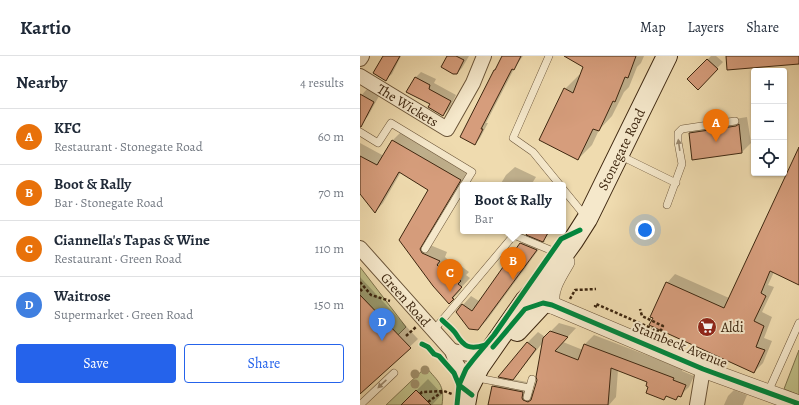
<!DOCTYPE html>
<html lang="en">
<head>
<meta charset="utf-8">
<style>
  body { margin:0; font-family:Alegreya,serif; background:#f6f6f7; color:#1f2937 }
  .controls { position:absolute; right:12px; top:12px; display:grid; overflow:hidden; border-radius:4px; box-shadow:0 1px 3px #0004 }
  .controls button { width:36px; height:36px; display:grid; place-items:center; padding:0; border:0; border-bottom:1px solid #e0e1e3; background:#fff; color:#1f2937; font:20px sans-serif }
  .you { position:absolute; left:285px; top:174px; width:14px; height:14px; margin:-10px; border:3px solid #fff; border-radius:50%; background:#1a73e8; box-shadow:0 0 0 6px #1a73e833 }
  .badge { display:grid; place-items:center; width:26px; height:26px; border-radius:50%; background:#2563eb; color:#fff; font-size:13px; font-weight:700 }
  .pin { position:absolute; translate:-50% -33px; filter:drop-shadow(0 1px 2px #0008) }
  .pin::after { content:''; position:absolute; top:21px; width:14px; height:12px; background:inherit; clip-path:polygon(0 0,100% 0,50% 100%) }
  .popup { position:absolute; left:100px; top:126px; width:106px; height:52px; box-sizing:border-box; display:grid; place-content:center; border-radius:4px; background:#fff; filter:drop-shadow(0 1px 3px #0005); font-size:13px; white-space:nowrap; color:#747a83 }
  .popup b { font-size:15px; color:#1f2937 }
  .popup::after { content:''; position:absolute; left:50%; top:100%; margin-left:-8px; border:8px solid transparent; border-top-color:#fff }
  .list { margin:0; padding:0; list-style:none }
  h2 { display:flex; justify-content:space-between; align-items:center; height:52px; margin:0; padding:0 16px; font-size:17px }
  h2 small { font-size:13px; font-weight:400; color:#747a83 }
  .list li { display:grid; grid-template-columns:26px 1fr auto; gap:12px; align-items:center; box-sizing:border-box; height:56px; padding:0 16px; border-top:1px solid #e0e1e3 }
  .list b { display:block; font-size:15px; white-space:nowrap }
  .list p { margin:0; font-size:13px; white-space:nowrap; color:#747a83 }
  .list em { font-size:13px; font-style:normal; color:#747a83 }
  .actions { display:flex; gap:8px; padding:12px 16px }
  .actions a { flex:1; padding:9px 0; border:1px solid #2563eb; border-radius:4px; text-align:center; font-size:14px; color:#2563eb }
  .actions .main { background:#2563eb; color:#fff }
  .icon { flex:none; width:22px; height:22px; fill:none; stroke:currentColor; stroke-width:2; stroke-linecap:round; stroke-linejoin:round }
  .map { position:relative; flex:none; width:439px; height:349px; overflow:hidden }
  header { display:flex; align-items:center; gap:24px; box-sizing:border-box; height:56px; padding:0 20px; background:#fff; border-bottom:1px solid #e0e1e3 }
  header strong { font-size:19px }
  nav { display:flex; gap:22px; margin-inline-start:auto; font-size:14px }
  main { display:flex }
  aside { flex:1; background:#fff }
  .map>svg:first-child { display:block }
</style>
</head>
<body>
<header>
<strong>Kartio</strong>
<nav><a>Map</a><a>Layers</a><a>Share</a></nav>
</header>
<main>
<aside>
<h2>Nearby<small>4 results</small></h2>
<ul class="list">
<li><span class="badge" style="background:#e8710a">A</span><div><b>KFC</b><p>Restaurant · Stonegate Road</p></div><em>60 m</em></li>
<li><span class="badge" style="background:#e8710a">B</span><div><b>Boot &amp; Rally</b><p>Bar · Stonegate Road</p></div><em>70 m</em></li>
<li><span class="badge" style="background:#e8710a">C</span><div><b>Ciannella's Tapas &amp; Wine</b><p>Restaurant · Green Road</p></div><em>110 m</em></li>
<li><span class="badge" style="background:#3f7fe0">D</span><div><b>Waitrose</b><p>Supermarket · Green Road</p></div><em>150 m</em></li>
</ul>
<div class="actions"><a class="main">Save</a><a>Share</a></div>
</aside>
<div class="map">
<svg width="439" height="349" viewBox="0 0 439 349">
  <rect width="100%" height="100%" fill="#efdbaf"/>
  <filter id="stains"><feTurbulence type="fractalNoise" baseFrequency=".005" numOctaves="4"/><feColorMatrix values="0 0 0 0 .2 0 0 0 0 .09 0 0 0 0 .02 0 0 0 .5 -.17"/></filter>
  <radialGradient id="worn" r=".72"><stop offset=".6" stop-color="#630" stop-opacity="0"/><stop offset="1" stop-color="#630" stop-opacity=".3"/></radialGradient>
  <g fill="#bfbe87" stroke="#7e724c">
    <polygon points="0,211 46,271 38,279 0,239"/>
    <polygon points="439,294 439,339 424,333"/>
    <path d="M66,311C78,326 85,328 82,349H71L56,334L41,349H26Z"/>
  </g>
  <g fill="#0003" fill-rule="evenodd">
    <polygon points="24,0 41,0 32,18 26,23"/>
    <polygon points="88,0 109,0 102,12 96,18 82,10"/>
    <polygon points="144,0 163,0 155,11 126,67 128,67 120,82 115,88 135,14"/>
    <polygon points="219,0 284,0 281,7 277,11 269,31 264,36 252,60 239,74 232,89 218,103 205,33 219,19 221,20 225,11"/>
    <polygon points="351,0 356,0 363,6 338,32 329,23"/>
    <polygon points="61,16 76,23 74,27 96,39 89,53 83,59 71,48 48,36 56,21"/>
    <polygon points="7,33 19,40 8,60 3,66 0,64 0,41"/>
    <polygon points="387,61 391,87 382,96 333,102 330,77 339,69"/>
    <polygon points="41,76 109,116 70,189 87,196 85,201 98,213 101,210 109,216 106,219 110,222 100,233 101,234 89,247 40,184 70,133 41,116 23,147 15,156 0,137 0,87 24,100 33,84"/>
    <polygon points="439,93 439,228 414,216 408,229 414,231 402,256 412,261 404,282 412,285 403,307 394,316 307,227 315,218 369,242"/>
    <polygon points="155,111 176,121 171,129 140,129 146,119"/>
    <polygon points="161,175 191,175 183,184 185,185 127,264 118,273 103,249 111,240 119,245 161,188 170,179"/>
    <polygon points="0,221 58,283 0,337"/>
    <path d="M199,267L216,272L203,286L223,294L225,288L234,279L323,313L322,315L334,320L329,331L316,343L307,340L304,343L289,330V325L258,314L256,341L249,349H129L133,330L142,321L167,287L178,276L185,281ZM184,285L178,324L174,336H172V327L151,323L163,311Z"/>
    <polygon points="68,323 82,338 72,349 42,349"/>
    <polygon points="374,334 387,339 383,349 364,349 368,340"/>
  </g>
  <g fill="#d69d7c" stroke="#3e2710">
    <polygon points="23,0 40,0 26,25 13,17"/>
    <polygon points="87,0 96,0 104,4 97,18 93,18 81,11"/>
    <polygon points="142,0 161,0 154,14 152,13 121,73 123,73 115,89 100,81 134,14 135,14"/>
    <polygon points="204,0 276,0 268,22 265,21 255,46 253,45 239,75 233,73 218,104 179,84 204,32 213,37 223,11"/>
    <polygon points="366,0 439,0 439,8 367,14"/>
    <polygon points="347,3 358,13 338,34 327,23"/>
    <polygon points="55,21 70,29 69,33 91,45 83,60 68,51 70,48 46,36"/>
    <polygon points="0,38 14,46 1,71 0,71"/>
    <polygon points="379,68 382,97 332,104 329,77 376,70"/>
    <polygon points="32,84 101,124 60,193 62,197 80,205 77,209 89,220 92,218 101,225 98,228 102,231 92,242 94,243 89,248 73,230 39,184 68,134 39,116 15,157 0,138 0,100 17,109"/>
    <polygon points="439,91 439,229 410,215 401,237 406,240 394,265 404,270 396,291 405,294 394,317 289,269 293,262 290,261 306,226 364,252"/>
    <polygon points="169,175 189,175 183,186 166,179"/>
    <polygon points="160,187 177,194 118,274 109,273 96,256 102,248 112,255"/>
    <polygon points="0,239 51,292 0,338"/>
    <polygon points="190,275 208,281 195,295 218,304 224,288 314,322 313,324 326,329 321,341 318,340 316,344 306,340 304,344 286,337 288,331 286,330 287,326 251,312 248,349 128,349 132,330 163,336 162,342 163,344 168,346 171,344 177,324 176,321 183,282"/>
    <polygon points="167,286 176,293 153,324 138,321"/>
    <polygon points="56,334 71,349 41,349"/>
  </g>
  <g fill="none" stroke-linecap="round" stroke-linejoin="round">
    <g stroke="#6a5438" stroke-width="8">
      <g id="service">
        <polyline points="189,0 153,82 173,96 200,129"/>
        <polyline points="0,76 18,87 31,67 112,116 104,129"/>
        <polyline points="259,99 316,127"/>
        <polyline points="203,133 226,161"/>
        <polyline points="307,149 322,108 318,86 318,77 322,73 375,65"/>
        <polyline points="65,193 103,130"/>
        <polyline points="73,275 154,179 200,198"/>
        <polyline points="123,323 169,332"/>
        <polyline points="408,336 439,267"/>
        <polyline points="167,341 172,323"/>
        <polyline points="0,349 34,317"/>
      </g>
    </g>
    <g stroke="#6a5438" stroke-width="16">
      <g id="minor">
        <polyline points="0,3 2,0"/>
        <path id="s1" d="M0,20L87,73L113,27L124,0"/>
        <path id="s2" d="M0,192L92,295L97,309L106,321L108,333"/>
        <polyline points="92,295 121,300 130,296"/>
        <polyline points="337,349 343,313"/>
      </g>
    </g>
    <g stroke="#6a5438" stroke-width="18">
      <g id="tertiary">
        <path d="M192,249C187,235 199,218 206,206"/>
        <polyline points="171,251 183,247 192,249 343,313 439,348"/>
      </g>
    </g>
    <g stroke="#3e2710" stroke-width="22">
      <g id="secondary">
        <polyline points="157,275 183,247 182,239 184,225"/>
        <path id="s3" d="M105,349L108,333L119,311L165,245L184,225L213,185L227,163L307,0"/>
      </g>
    </g>
    <g stroke="#3e2710" stroke-width="2.5" stroke-dasharray="3 2" stroke-linecap="butt">
      <polyline points="0,226 11,239 30,245"/>
      <polyline points="0,233 3,236"/>
      <polyline points="210,243 215,234 236,233"/>
      <polyline points="237,251 235,250 236,248 300,276 303,270 282,260 280,253"/>
      <polyline points="46,280 56,271"/>
      <polyline points="60,338 62,336 84,335 92,338"/>
      <polyline points="68,346 82,336"/>
    </g>
    <use href="#service" stroke="#f5e8cb" stroke-width="7"/>
    <use href="#minor" stroke="#f5e8cb" stroke-width="14"/>
    <use href="#tertiary" stroke="#f5e8cb" stroke-width="17"/>
    <use href="#secondary" stroke="#f5e8cb" stroke-width="20"/>
    <g stroke="#f5e8cb" stroke-width="8">
      <g id="cycleway">
        <path d="M82,264C86,268 93,273 96,278C104,291 110,294 125,289"/>
        <polyline points="62,288 68,291 74,298 79,300 94,317 99,329 112,339"/>
        <polyline points="133,291 165,253 183,247 192,249 343,313 439,348"/>
        <polyline points="97,349 99,329 106,313 113,304 134,279 201,183 220,174"/>
      </g>
    </g>
    <use href="#cycleway" stroke="#00873e" stroke-width="5"/>
  </g>
  <g fill="#9f8d68">
    <circle cx="65" cy="314" r="4.5"/>
    <circle cx="55" cy="318" r="4.5"/>
    <circle cx="55" cy="328" r="4.5"/>
  </g>
  <defs><path id="oneway-solid" d="M-6-.8H1V-3.2L6.5 0L1 3.2V.8H-6Z"/></defs>
  <g fill="#9a886e">
    <use href="#oneway-solid" transform="translate(319 89) rotate(-98)"/>
    <use href="#oneway-solid" transform="translate(22 328) rotate(137)"/>
  </g>
  <defs>
    <g id="supermarket-disc" transform="scale(1)"><circle r="9.5" fill="#8f2418" stroke="#f5e8cb"/><path d="M-6-5.5h2.5l.6 2H6L4.5 2H-2.5L-4.4-4H-6ZM-1.5 3.2a1.3 1.3 0 1 0 .1 0ZM3 3.2a1.3 1.3 0 1 0 .1 0Z" fill="#fff"/></g>
  </defs>
  <g fill-rule="evenodd">
    <use href="#supermarket-disc" x="347" y="271"/>
  </g>
  <g text-anchor="middle" dominant-baseline="central" stroke-width="4" stroke-linejoin="round" paint-order="stroke">
    <g font-size="14" fill="#3e2710" stroke="#f5e8cb">
      <text stroke="none"><textPath href="#s1" startOffset="56">The Wickets</textPath></text>
      <text stroke="none"><textPath href="#s3" startOffset="302">Stonegate Road</textPath></text>
      <text stroke="none"><textPath href="#s2" startOffset="69">Green Road</textPath></text>
      <text transform="translate(320 289) rotate(22)">Stainbeck Avenue</text>
    </g>
    <g font-size="14" fill="#3e2710" stroke="#f5e8cb" text-anchor="start">
      <text x="361" y="271">Aldi</text>
    </g>
  </g>
  <rect width="100%" height="100%" filter="url(#stains)"/>
  <rect width="100%" height="100%" fill="url(#worn)"/>
</svg>
<div class="controls">
<button>+</button>
<button>−</button>
<button><svg class="icon" aria-label="locate" viewBox="0 0 24 24"><circle cx="12" cy="12" r="6"/><path d="M12 2v4M12 18v4M2 12h4M18 12h4"/></svg></button>
</div>
<div class="you"></div>
<div class="pin badge" style="left:356px;top:86px;background:#e8710a">A</div>
<div class="pin badge" style="left:153px;top:224px;background:#e8710a">B</div>
<div class="popup"><b>Boot &amp; Rally</b>Bar</div>
<div class="pin badge" style="left:90px;top:236px;background:#e8710a">C</div>
<div class="pin badge" style="left:22px;top:285px;background:#3f7fe0">D</div>
</div>
</main>
</body>
</html>
